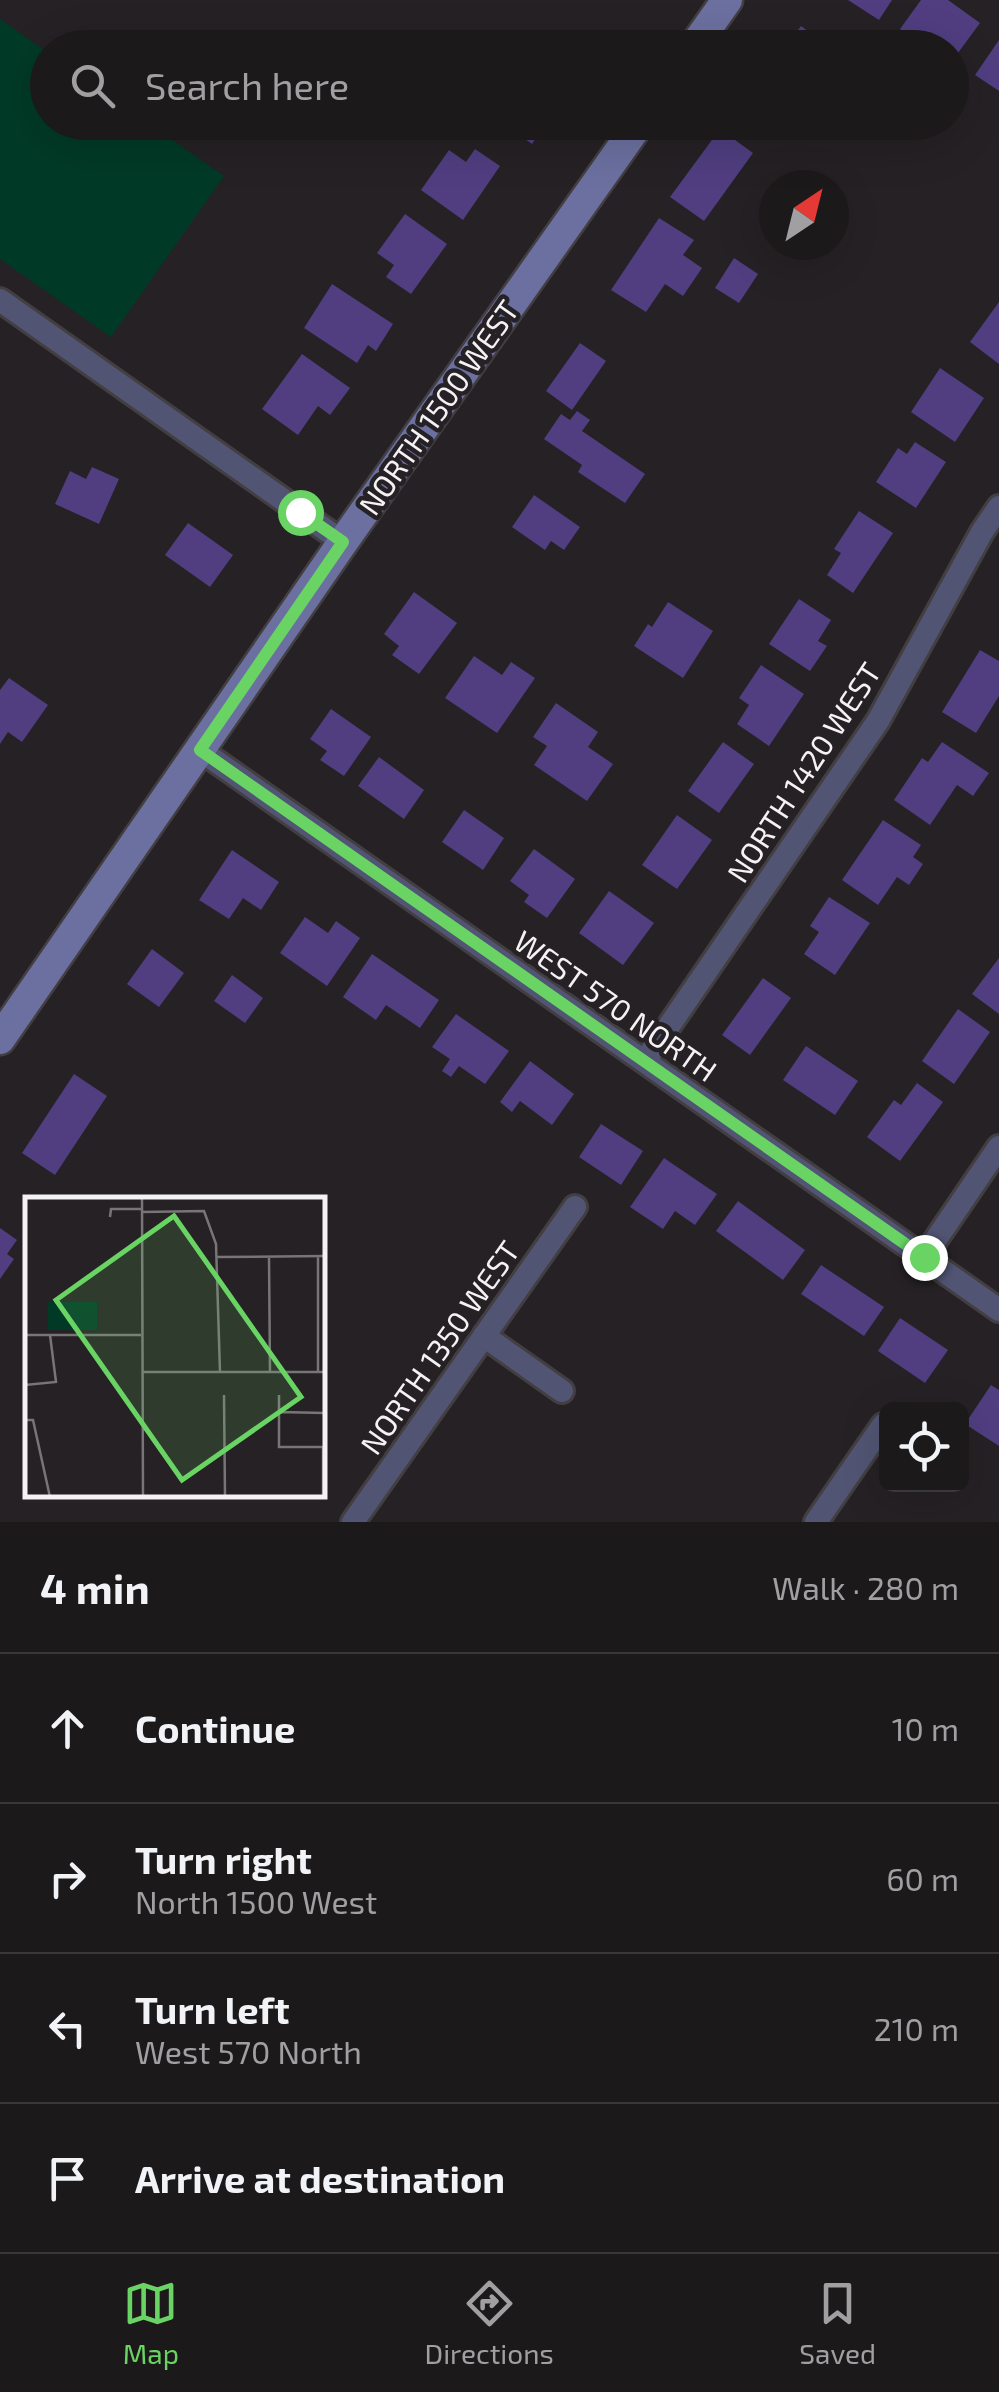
<!DOCTYPE html>
<html lang="en">
<head>
<meta charset="utf-8">
<style>
  body { margin:0; font-family:"Exo 2",sans-serif; background:#292628; color:#f1f3f6 }
  .controls { position:absolute; right:30px; bottom:30px; display:grid; overflow:hidden; border-radius:15px; box-shadow:0 10px 40px #0002 }
  .controls button { width:90px; height:90px; display:grid; place-items:center; padding:0; border:0; border-bottom:2px solid #3a383a; background:#1c191b; color:#f1f3f6; font:50px sans-serif }
  .compass { position:absolute; left:759px; top:170px; width:90px; height:90px; border-radius:50%; background:#1c191b; box-shadow:0 10px 40px #0002; rotate:35deg }
  .stop { position:absolute; width:30px; height:30px; margin:-22px; border:8px solid #69d464; border-radius:50%; background:#fff }
  .stop.end { background:#69d464; border-color:#fff; box-shadow:0 2px 10px #0008 }
  .list { margin:0; padding:0; list-style:none }
  h2 { display:flex; justify-content:space-between; align-items:center; height:130px; margin:0; padding:0 40px; font-size:42px }
  h2 small { font-size:32px; font-weight:400; color:#a0a0a3 }
  .list li { display:grid; grid-template-columns:65px 1fr auto; gap:30px; align-items:center; box-sizing:border-box; height:150px; padding:0 40px; border-top:2px solid #3a383a }
  .list b { display:block; font-size:38px; white-space:nowrap }
  .list p { margin:0; font-size:32px; white-space:nowrap; color:#a0a0a3 }
  .list em { font-size:32px; font-style:normal; color:#a0a0a3 }
  .icon { flex:none; width:55px; height:55px; fill:none; stroke:currentColor; stroke-width:2; stroke-linecap:round; stroke-linejoin:round }
  .map { position:relative; flex:none; width:999px; height:1522px; overflow:hidden }
  .search { position:absolute; background:#1c191b; box-shadow:0 10px 40px #0002; left:30px; right:30px; top:30px; height:110px; display:flex; align-items:center; gap:25px; box-sizing:border-box; padding:0 35px; border-radius:55px; color:#a0a0a3; font-size:38px }
  .sheet { height:730px; background:#1c191b }
  nav { display:flex; justify-content:space-around; align-items:center; box-sizing:border-box; height:140px; border-top:2px solid #3a383a; background:#1c191b; font-size:28px; color:#a0a0a3 }
  nav a { display:grid; justify-items:center; gap:5px }
  nav .on { color:#69d464 }
  .map>svg:first-child { display:block }
</style>
</head>
<body>
<div class="map">
<svg width="999" height="1522" viewBox="0 0 999 1522">
  <rect width="100%" height="100%" fill="#252124"/>
  <polygon fill="#003a26" points="0,19 47,52 48,122 148,123 224,176 111,337 0,259"/>
  <g fill="#503e81">
    <polygon points="848,0 892,0 879,20"/>
    <polygon points="921,0 948,0 980,23 952,61 952,48 925,48 900,29"/>
    <polygon points="801,26 831,48 785,48"/>
    <polygon points="999,40 999,91 975,75"/>
    <polygon points="501,122 546,122 532,144"/>
    <polygon points="720,129 753,153 704,221 670,197"/>
    <polygon points="475,149 500,166 463,220 421,190 449,150 466,162"/>
    <polygon points="405,214 447,244 411,294 386,277 394,265 377,253"/>
    <polygon points="659,218 694,240 683,255 702,268 683,296 665,284 646,312 611,290"/>
    <polygon points="734,258 758,274 739,303 715,288"/>
    <polygon points="332,284 393,324 376,351 368,345 357,363 304,328"/>
    <polygon points="999,302 999,364 970,342"/>
    <polygon points="580,343 606,361 572,410 546,391"/>
    <polygon points="302,354 350,388 330,415 318,406 298,435 262,409"/>
    <polygon points="940,368 984,398 955,442 911,412"/>
    <polygon points="577,411 590,420 582,431 645,474 625,503 578,472 582,465 544,439 561,414 570,420"/>
    <polygon points="915,442 946,462 916,508 876,482 898,448 907,454"/>
    <polygon points="92,467 119,479 99,524 55,504 70,471 86,479"/>
    <polygon points="534,495 580,527 564,550 551,541 545,550 512,527"/>
    <polygon points="859,511 893,533 853,593 827,575 841,553 834,549"/>
    <polygon points="188,523 233,555 210,587 165,555"/>
    <polygon points="414,592 457,623 419,674 392,655 399,646 384,634"/>
    <polygon points="799,599 831,620 818,641 827,646 810,671 769,644"/>
    <polygon points="668,602 713,631 683,678 634,646 648,624 652,627"/>
    <polygon points="980,650 999,661 999,696 976,733 942,712"/>
    <polygon points="474,656 502,675 511,662 535,678 497,733 445,698"/>
    <polygon points="761,665 804,694 769,746 737,724 749,705 739,698"/>
    <polygon points="9,678 48,705 22,742 8,732 0,744 0,690"/>
    <polygon points="556,703 598,732 588,747 613,764 587,801 534,765 547,746 533,737"/>
    <polygon points="331,709 371,737 344,776 320,760 327,751 310,739"/>
    <polygon points="723,742 754,764 719,813 688,791"/>
    <polygon points="942,742 989,773 973,796 957,785 930,825 894,800 922,758 928,762"/>
    <polygon points="379,757 424,790 404,819 358,786"/>
    <polygon points="464,810 504,838 483,870 442,842"/>
    <polygon points="677,815 712,840 677,889 642,865"/>
    <polygon points="883,820 921,845 913,857 923,864 909,885 897,877 878,905 842,880"/>
    <polygon points="534,849 575,879 547,918 524,902 529,895 510,881"/>
    <polygon points="232,850 279,882 261,910 243,898 229,919 199,900"/>
    <polygon points="609,891 654,923 623,965 579,933"/>
    <polygon points="829,897 870,923 835,975 804,954 819,932 810,926"/>
    <polygon points="305,917 328,933 336,921 360,938 327,986 280,953"/>
    <polygon points="152,949 184,973 159,1007 127,984"/>
    <polygon points="372,954 439,1000 420,1028 386,1005 376,1020 343,997"/>
    <polygon points="999,958 999,1014 972,994"/>
    <polygon points="232,975 263,998 245,1023 214,1001"/>
    <polygon points="763,978 791,998 750,1055 722,1035"/>
    <polygon points="958,1009 990,1032 954,1084 922,1061"/>
    <polygon points="456,1014 509,1051 485,1084 459,1066 451,1077 442,1071 450,1059 432,1047"/>
    <polygon points="806,1046 858,1081 835,1115 783,1080"/>
    <polygon points="530,1061 574,1094 552,1125 520,1101 512,1112 500,1102"/>
    <polygon points="74,1074 107,1096 55,1175 22,1153"/>
    <polygon points="917,1083 943,1102 900,1161 867,1137 894,1100 901,1105"/>
    <polygon points="601,1124 643,1151 621,1185 579,1157"/>
    <polygon points="664,1158 717,1194 695,1225 675,1211 663,1229 630,1207"/>
    <polygon points="738,1201 805,1250 783,1280 716,1231"/>
    <polygon points="0,1228 17,1240 7,1254 14,1259 0,1279"/>
    <polygon points="821,1265 884,1307 864,1336 801,1294"/>
    <polygon points="900,1318 948,1350 925,1383 878,1351"/>
    <polygon points="991,1385 999,1390 999,1446 965,1424"/>
  </g>
  <g fill="none" stroke-linecap="round" stroke-linejoin="round">
    <g stroke="#423e41" stroke-width="28">
      <g id="street">
        <polyline points="0,300 343,542"/>
        <polyline points="200,750 999,1310"/>
        <polyline points="645,1061 878,721 982,532 999,507"/>
        <polyline points="924,1257 999,1147"/>
        <polyline points="484,1336 562,1391"/>
        <polyline points="353,1522 575,1207"/>
        <polyline points="816,1522 883,1425"/>
      </g>
    </g>
    <g stroke="#423e41" stroke-width="35">
      <g id="secondary">
        <polyline points="693,48 727,0"/>
        <polyline points="0,1039 343,542 640,122"/>
      </g>
    </g>
    <use href="#street" stroke="#515573" stroke-width="22"/>
    <use href="#secondary" stroke="#6b70a0" stroke-width="30"/>
  </g>
  <g fill="none" stroke-linecap="round" stroke-linejoin="round">
    <polyline stroke="#69d464" stroke-width="12" points="300,512 343,542 200,750 924,1257"/>
  </g>
  <g text-anchor="middle" dominant-baseline="central" stroke-width="9" stroke-linejoin="round" paint-order="stroke">
    <g font-size="30" fill="#f4f2f4" stroke="#252124">
      <text transform="translate(438 407) rotate(-55)">NORTH 1500 WEST</text>
      <text transform="translate(803 772) rotate(-57)">NORTH 1420 WEST</text>
      <text transform="translate(616 1005) rotate(35)">WEST 570 NORTH</text>
      <text transform="translate(439 1347) rotate(-55)">NORTH 1350 WEST</text>
    </g>
  </g>
  <g transform="translate(25 1197)">
    <rect width="300" height="300" fill="#252124"/>
    <path d="M23,105H72V133H23Z" fill="#003a26"/>
    <path fill="none" stroke="#787577" stroke-width="2.5" d="M117,0L118,300M117,15L179,14L191,47L195,175M85,20L86,12H117M244,59L245,175M293,59V175M191,60L300,59M0,138H116M117,175H300M0,188L31,185L25,138M199,198L200,300M254,198V250H300M254,215L300,216M0,223H8L25,300M298,300V249"/>
    <path fill="#69d464" fill-opacity="0.15" stroke="#69d464" stroke-width="5" d="M149,19L276,200L157,283L31,103Z"/>
    <rect width="300" height="300" fill="none" stroke="#f4f2f4" stroke-width="5"/>
  </g>
</svg>
<div class="controls">
<button><svg class="icon" aria-label="locate" viewBox="0 0 24 24"><circle cx="12" cy="12" r="6"/><path d="M12 2v4M12 18v4M2 12h4M18 12h4"/></svg></button>
</div>
<svg class="compass" viewBox="-18 -18 36 36"><path d="M0-13l5 13h-10z" fill="#e53935"/><path d="M0 13l5-13h-10z" fill="#a0a0a3"/></svg>
<div class="stop" style="left:300px;top:512px"></div>
<div class="stop end" style="left:924px;top:1257px"></div>
<div class="search"><svg class="icon" aria-label="search" viewBox="0 0 24 24"><circle cx="10" cy="10" r="6"/><path d="M15 15l6 6"/></svg>Search here</div>
</div>
<section class="sheet">
<h2>4 min<small>Walk · 280 m</small></h2>
<ul class="list">
<li><svg class="icon" aria-label="ahead" viewBox="0 0 24 24"><path d="M12 20V5M6 11l6-6 6 6"/></svg><div><b>Continue</b></div><em>10 m</em></li>
<li><svg class="icon" aria-label="right" viewBox="0 0 24 24"><path d="M7 20v-9h11M14 6l5 5-5 5"/></svg><div><b>Turn right</b><p>North 1500 West</p></div><em>60 m</em></li>
<li><svg class="icon" aria-label="left" viewBox="0 0 24 24"><path d="M17 20v-9H6M10 6l-5 5 5 5"/></svg><div><b>Turn left</b><p>West 570 North</p></div><em>210 m</em></li>
<li><svg class="icon" aria-label="arrive" viewBox="0 0 24 24"><path d="M6 21V4h12l-3 4 3 4H6"/></svg><div><b>Arrive at destination</b></div></li>
</ul>
</section>
<nav>
<a class="on"><svg class="icon" aria-label="map" viewBox="0 0 24 24"><path d="M3 6l6-2 6 2 6-2v14l-6 2-6-2-6 2zM9 4v14M15 6v14"/></svg>Map</a>
<a><svg class="icon" aria-label="directions" viewBox="0 0 24 24"><path d="M12 3l9 9-9 9-9-9zM9 14v-3h6M13 9l2 2-2 2"/></svg>Directions</a>
<a><svg class="icon" aria-label="saved" viewBox="0 0 24 24"><path d="M7 4h10v16l-5-4-5 4z"/></svg>Saved</a>
</nav>
</body>
</html>
